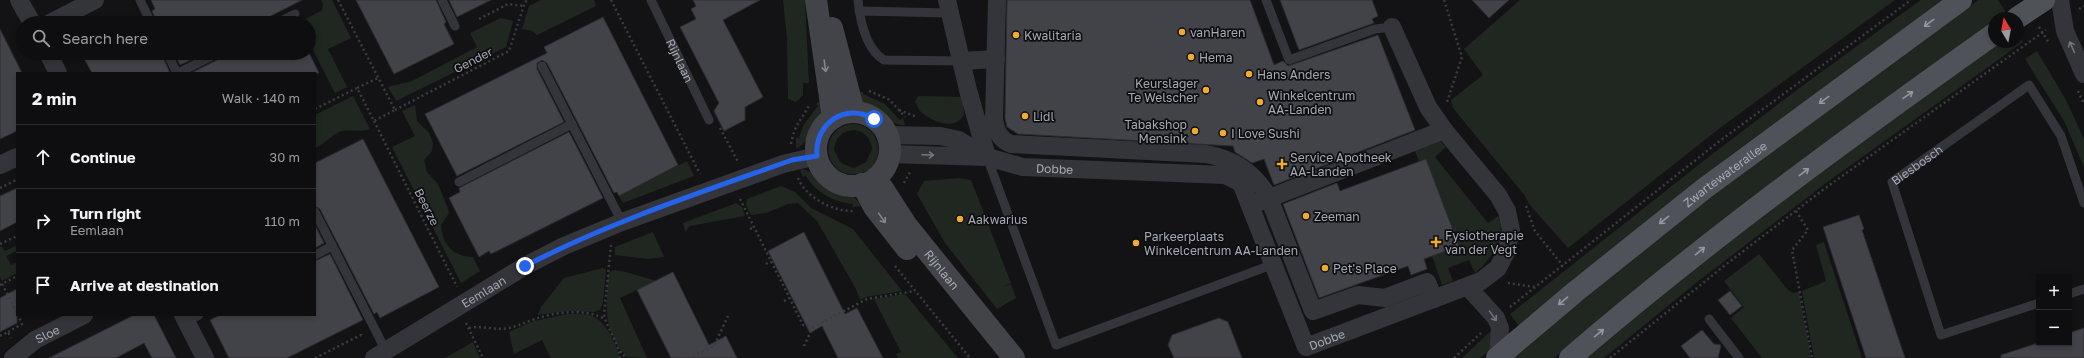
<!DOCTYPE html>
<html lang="en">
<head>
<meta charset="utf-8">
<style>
  body { margin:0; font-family:"Golos Text",sans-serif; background:#171719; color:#f1f3f6 }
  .controls { position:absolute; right:12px; bottom:12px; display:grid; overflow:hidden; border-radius:0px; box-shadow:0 2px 6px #0003 }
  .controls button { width:36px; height:36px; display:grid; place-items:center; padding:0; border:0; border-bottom:1px solid #2e2e30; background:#0e0e10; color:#f1f3f6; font:20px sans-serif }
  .compass { position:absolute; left:1988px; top:12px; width:36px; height:36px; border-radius:50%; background:#0e0e10; box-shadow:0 2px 6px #0003; rotate:350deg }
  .stop { position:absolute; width:12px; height:12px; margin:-9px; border:3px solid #2563eb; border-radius:50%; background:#fff }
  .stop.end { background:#2563eb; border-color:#fff; box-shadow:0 1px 4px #0008 }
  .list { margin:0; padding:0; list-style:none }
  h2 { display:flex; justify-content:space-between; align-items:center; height:52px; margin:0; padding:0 16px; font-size:17px }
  h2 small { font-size:13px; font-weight:400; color:#9b9c9f }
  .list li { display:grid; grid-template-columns:26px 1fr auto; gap:12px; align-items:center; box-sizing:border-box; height:64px; padding:0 16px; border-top:1px solid #2e2e30 }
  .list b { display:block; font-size:15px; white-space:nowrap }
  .list p { margin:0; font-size:13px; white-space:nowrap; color:#9b9c9f }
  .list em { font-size:13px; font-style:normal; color:#9b9c9f }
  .icon { flex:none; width:22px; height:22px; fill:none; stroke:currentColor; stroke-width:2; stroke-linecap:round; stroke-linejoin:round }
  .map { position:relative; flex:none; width:2084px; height:358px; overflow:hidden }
  .search { position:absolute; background:#0e0e10; box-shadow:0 2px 6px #0003; left:16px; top:16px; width:300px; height:44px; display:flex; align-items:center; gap:10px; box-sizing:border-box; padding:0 14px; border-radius:22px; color:#9b9c9f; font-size:15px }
  .panel { position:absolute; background:#0e0e10; box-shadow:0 2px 6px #0003; left:16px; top:72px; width:300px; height:244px; border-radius:0px }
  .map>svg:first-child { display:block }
</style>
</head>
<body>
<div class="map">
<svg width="2084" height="358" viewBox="0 0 2084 358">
  <rect width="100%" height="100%" fill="#131315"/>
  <g fill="#1f2720" fill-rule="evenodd">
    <polygon points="321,0 332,0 351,38 328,49 347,87 335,93 309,42 309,23 299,23 322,10 323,5"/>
    <polygon points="541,0 594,0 596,6 537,35 532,31 522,29 529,6"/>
    <polygon points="783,0 805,0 809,83 803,83 803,95 796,102 788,99 787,38"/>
    <polygon points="1520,0 1895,0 1720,128 1568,248 1529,204 1525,196 1453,108 1451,100 1483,75 1464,49"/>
    <polygon points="1921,0 1944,0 1728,157 1519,326 1510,314 1711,155 1806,83"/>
    <path d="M1979,0H1998L2007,14L2001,18H1994V23L1966,42L1589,329L1554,358H1512C1662,231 1817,111 1979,0Z"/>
    <polygon points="501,18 513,21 506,47 396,101 388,87 412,81 477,47 470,33"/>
    <polygon points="2018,34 2023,42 1826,183 1696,283 1604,358 1584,358 1670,288 1838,158 2000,42 2018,42"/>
    <polygon points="2037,51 2066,100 2084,139 2084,167 2064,121 2025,59"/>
    <path d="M858,91L863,92V94L885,104L900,120L903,118L905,125C896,127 867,108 861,100C860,97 859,94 858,91Z"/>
    <path d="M353,96L370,129C361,133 351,129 342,131C333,133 325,144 315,148V115Z"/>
    <path d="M918,96L963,97L964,115C955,131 934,122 922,113C919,111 917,105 915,102Z"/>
    <path d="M821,100C822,104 823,109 822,113C820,124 807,141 798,148H796V138H799L804,124L818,106L816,104Z"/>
    <path d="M415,105L417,121L429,133L433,143L432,151L424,160L427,172L438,184L448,209L449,213L441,225C442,244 453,257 473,257L480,271L461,283L392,147L415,136L402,111Z"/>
    <path d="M854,124C886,127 886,172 856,174C821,177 819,124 854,124ZM854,130C865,131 871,139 872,149L866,162L854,168L841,163L834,150C835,138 842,131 854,130Z"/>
    <path d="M1440,141L1446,147L1435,157L1488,223L1498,216C1508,236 1490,261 1475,273L1469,260L1448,268L1453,281L1442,285L1432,256L1459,246L1426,159L1419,161L1414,149Z"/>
    <polygon points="687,161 694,176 623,203 619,196"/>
    <path d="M802,169C814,172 820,180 829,186C839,193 856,193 861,206L852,207L853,204C832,202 816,192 805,175L803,177L800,170Z"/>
    <polygon points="960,178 971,180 1011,283 1002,287 1011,284 1016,298 997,309 945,243 917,194 924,181"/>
    <polygon points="781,186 795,192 811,208 853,229 902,291 866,297 860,300 856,289 817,221 798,203 788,204 766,213 751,215 746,205 747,199"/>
    <polygon points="736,203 742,207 745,216 690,226 685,232 683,223"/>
    <polygon points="653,232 664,257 648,259 615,255 615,247"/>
    <polygon points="1824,242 1862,358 1814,358 1802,291 1826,281 1816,245"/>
    <polygon points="17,245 17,251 6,256 11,265 17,262 17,273 2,281 0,277 0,247 1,246 5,251"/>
    <polygon points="1759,254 1788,290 1793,293 1799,292 1811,358 1762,358 1731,318 1744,307 1724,281"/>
    <polygon points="603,268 606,270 603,303 600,310 594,312 568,311 538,315 541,307 564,278"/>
    <path d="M613,270L626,272L657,281L620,298L647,358L627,357C603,334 606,304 608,274Z"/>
    <polygon points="905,294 958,358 898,358 896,354 901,352 874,299"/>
    <path d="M567,314C591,313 600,315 612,338C615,344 619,351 619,358H551L542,340L514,354L509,332L534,321Z"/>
    <polygon points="1494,328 1489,351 1480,358 1462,358"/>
    <polygon points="473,342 480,358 445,358"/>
  </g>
  <g fill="#424348" stroke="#2d2d31">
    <polygon points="151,0 302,0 257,23 181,23 180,20 174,23 157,23 152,11 155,9"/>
    <polygon points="356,0 436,0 446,22 444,24 454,44 394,74"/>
    <polygon points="449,0 491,0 457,17"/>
    <polygon points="693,0 760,0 723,20 763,97 745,107 745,120 724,131 714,111 719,103 680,27 696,19 691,9 696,6"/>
    <polygon points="1007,0 1250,0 1274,65 1283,61 1288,66 1378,35 1415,130 1274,185 1264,159 1252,163 1235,152 1233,146 1018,134 1007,127 1005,118"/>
    <polygon points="1280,0 1372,0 1378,16 1372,19 1374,23 1299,50"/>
    <polygon points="1472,0 1509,0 1489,18"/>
    <polygon points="603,17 678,165 619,196 617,192 614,193 547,63 542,60 537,63 537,69 564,122 457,176 425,114 547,53 544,47"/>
    <polygon points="0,29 22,73 17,73 17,131 0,139"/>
    <polygon points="81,53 161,53 170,73 92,73"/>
    <polygon points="174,53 205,53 180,65"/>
    <polygon points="224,53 309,53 319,73 191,73 221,58"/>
    <polygon points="569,132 603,198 491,254 489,251 479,257 449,198 460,192 459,188"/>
    <polygon points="363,139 439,287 380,318 377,312 374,314 320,209 315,206 315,163"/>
    <polygon points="1426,159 1459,246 1424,259 1427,269 1411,275 1408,266 1319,298 1283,204 1337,183 1340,191"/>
    <polygon points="17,188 17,222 0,231 0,196"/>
    <polygon points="1859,215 1864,229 1862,230 1905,358 1866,358 1823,227"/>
    <polygon points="315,225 324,243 315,248"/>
    <polygon points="804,232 845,314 857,308 883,358 838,358 822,326 810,333 768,251"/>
    <polygon points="330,254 363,320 287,358 229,358 210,320 220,315 315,315 315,261"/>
    <polygon points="673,272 709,345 726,336 737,358 671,358 637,290"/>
    <polygon points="17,289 17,323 0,332 0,298"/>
    <polygon points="1730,291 1742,306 1730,315 1718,300"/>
    <polygon points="134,315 154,315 176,358 152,358 144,343 116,358 49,358"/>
    <polygon points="1219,318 1228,322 1242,358 1174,358 1168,345 1172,335"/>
    <polygon points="2084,328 2084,358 2001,358 2001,355 2038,343 2069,343 2069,333"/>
    <polygon points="1702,330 1714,344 1721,345 1718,358 1690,358 1681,346"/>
  </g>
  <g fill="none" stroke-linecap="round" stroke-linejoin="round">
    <g stroke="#3a3c41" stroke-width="2.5" stroke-dasharray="2 3" stroke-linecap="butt">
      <polyline points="338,0 395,110 374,121 357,88 378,78"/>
      <polyline points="611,0 700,174"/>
      <polyline points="1444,0 1462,57 1447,102"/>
      <polyline points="2079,9 2084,6"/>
      <polyline points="479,19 508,4 524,6"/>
      <polyline points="2039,27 2049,43"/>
      <polyline points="869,91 890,100 905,117"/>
      <polyline points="2078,91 2084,104"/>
      <polyline points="315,109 357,88"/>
      <polyline points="395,110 509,51 525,2 529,0"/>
      <polyline points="899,110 917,117"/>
      <polyline points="374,121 457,287"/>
      <polyline points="720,128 738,162"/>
      <path d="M791,144C795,123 801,121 810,104"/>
      <path d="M798,178C806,198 834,212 854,211"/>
      <polyline points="904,183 910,172"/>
      <polyline points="0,188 16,180"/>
      <polyline points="740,199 803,325 813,327"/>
      <polyline points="1526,206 1535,231 1563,266"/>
      <polyline points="1796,211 1808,230 1792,250 1812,358"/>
      <polyline points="750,229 754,227"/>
      <polyline points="0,244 17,236"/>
      <path d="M611,245L604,314C607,330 619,342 620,358"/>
      <polyline points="766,264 771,261"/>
      <polyline points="895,266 970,358"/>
      <polyline points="1508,283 1535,287"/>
      <polyline points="2,284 17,313"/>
      <polyline points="0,285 17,276"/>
      <polyline points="784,301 789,298"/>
      <polyline points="1510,307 1721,140 1911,0"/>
      <polyline points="466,323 483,358"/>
      <path d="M469,328C482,325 495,331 509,328C518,326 526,322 535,319C557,312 584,308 605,319"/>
      <polyline points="8,332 22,324 18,315"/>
      <polyline points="0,336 8,332 11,338"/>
      <polyline points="804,346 813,327 867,299 915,291"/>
      <polyline points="620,351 626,358"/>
      <polyline points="315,358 361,335 362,336"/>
      <polyline points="688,358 714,346 728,316"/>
      <polyline points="1454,358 1481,333"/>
      <polyline points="1610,358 1724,266 1824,189 2046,30"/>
    </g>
    <g stroke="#34353a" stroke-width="9">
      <polyline points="140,0 151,23"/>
      <polyline points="442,0 455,26"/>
      <path id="s1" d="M651,0L709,120"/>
      <path d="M858,0C860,20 866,49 884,60L961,61"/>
      <polyline points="1266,0 1289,60 1375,29 1392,27"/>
      <polyline points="859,11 950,13"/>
      <polyline points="277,23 295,14"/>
      <polyline points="167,53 177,73"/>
      <polyline points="542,66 622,222"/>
      <polyline points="178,73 218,53"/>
      <polyline points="987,157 1056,345 1274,264"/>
      <polyline points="459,182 572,124"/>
      <polyline points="315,212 386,351"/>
      <polyline points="315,255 332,246"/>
      <polyline points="2069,294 2084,289"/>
      <path id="s2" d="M2039,303L1941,335L1892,182L2029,85L2061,136L2084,203"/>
      <polyline points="1709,319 1739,358"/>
      <polyline points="187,321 199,315"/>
    </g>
    <g stroke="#34353a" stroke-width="18">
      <polyline points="19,0 32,23"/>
      <polyline points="947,0 968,90 987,157"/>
      <path d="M997,0L994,119C996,131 999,139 1011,144L1206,154C1233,159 1255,173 1269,198L1313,311L1358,295L1385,298L1427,282L1434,299"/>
      <polyline points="2060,0 2065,31 2084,74"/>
      <polyline points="50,23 95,0"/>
      <polyline points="48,53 58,73"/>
      <polyline points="961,61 996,59"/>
      <polyline points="887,135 940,136 959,140 986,157"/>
      <path id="s3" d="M889,154L987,157L1023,167L1225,175L1241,183L1306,347L1481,281L1498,268L1506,252L1511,230L1507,211L1498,195L1444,130L1428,107L1392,27"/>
      <polyline points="0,165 17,157"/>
      <polyline points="1259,202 1444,130"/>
      <polyline points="1468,287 1496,318 1500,328 1498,357"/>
      <polyline points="183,315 205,358"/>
      <path id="s4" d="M13,358L35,340L84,315"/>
      <path id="s5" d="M374,358L525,266L564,246L622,222L783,164L817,156"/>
    </g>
    <g stroke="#42444a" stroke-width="22">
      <polyline points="816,0 833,118"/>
      <polyline points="832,28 854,112"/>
      <circle cx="853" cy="149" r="37"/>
      <path id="s6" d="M876,178L907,226L1014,358"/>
      <polyline points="862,184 874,207 907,249"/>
    </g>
    <g stroke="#505259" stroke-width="22">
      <polyline points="2017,18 2044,0"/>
      <path id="s7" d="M1497,358L1575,292L1705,188L1961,0"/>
      <path d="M1570,358C1705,242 1849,137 1994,34"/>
    </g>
  </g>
  <defs><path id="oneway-shaft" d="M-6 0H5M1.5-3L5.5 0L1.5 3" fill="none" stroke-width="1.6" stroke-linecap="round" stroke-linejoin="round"/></defs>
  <g stroke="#9498a3">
    <use href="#oneway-shaft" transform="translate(1929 23) rotate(144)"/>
    <use href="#oneway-shaft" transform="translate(1908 95) rotate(-35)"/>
    <use href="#oneway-shaft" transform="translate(1824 100) rotate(144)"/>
    <use href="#oneway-shaft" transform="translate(1804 172) rotate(-37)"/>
    <use href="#oneway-shaft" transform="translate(1664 220) rotate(141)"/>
    <use href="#oneway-shaft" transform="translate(1700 251) rotate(-39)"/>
    <use href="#oneway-shaft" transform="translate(1563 301) rotate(140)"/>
    <use href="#oneway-shaft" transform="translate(1599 333) rotate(-39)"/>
  </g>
  <g stroke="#72757e">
    <use href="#oneway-shaft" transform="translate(2072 47) rotate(-114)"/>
    <use href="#oneway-shaft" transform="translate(928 155) rotate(2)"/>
    <use href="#oneway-shaft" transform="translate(1493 316) rotate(54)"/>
  </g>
  <g stroke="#828690">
    <use href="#oneway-shaft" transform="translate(825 66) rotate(82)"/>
    <use href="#oneway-shaft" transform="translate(882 218) rotate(55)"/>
  </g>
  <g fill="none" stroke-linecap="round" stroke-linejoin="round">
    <path stroke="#2563eb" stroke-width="5" d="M525,266C610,222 702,192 792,160L817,156C814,124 845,102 874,119"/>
  </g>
  <g fill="#efac30" stroke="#0e0e10" stroke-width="1.5">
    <circle cx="1182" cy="32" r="4"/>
    <circle cx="1016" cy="35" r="4"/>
    <circle cx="1191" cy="57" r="4"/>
    <circle cx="1249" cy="74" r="4"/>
    <circle cx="1206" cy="90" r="4"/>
    <circle cx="1260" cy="102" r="4"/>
    <circle cx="1025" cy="116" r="4"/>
    <circle cx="1195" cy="131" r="4"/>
    <circle cx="1223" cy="133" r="4"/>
    <path d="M1280 158h4v4h4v4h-4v4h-4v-4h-4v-4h4z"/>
    <circle cx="1306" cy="216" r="4"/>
    <circle cx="960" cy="219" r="4"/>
    <path d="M1434 236h4v4h4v4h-4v4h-4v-4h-4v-4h4z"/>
    <circle cx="1136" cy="243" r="4"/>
    <circle cx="1325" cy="268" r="4"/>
  </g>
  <g text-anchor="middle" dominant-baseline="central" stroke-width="3.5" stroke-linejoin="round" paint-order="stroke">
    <g font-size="12" fill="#a5aab5" stroke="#0e0e10" text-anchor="start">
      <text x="1190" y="32">vanHaren</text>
      <text x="1024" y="35">Kwalitaria</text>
      <text x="1199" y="57">Hema</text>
      <text x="1257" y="74">Hans Anders</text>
      <text x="1198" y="83" text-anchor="end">Keurslager<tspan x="1198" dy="14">Te Welscher</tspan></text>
      <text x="1268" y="95">Winkelcentrum<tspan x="1268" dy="14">AA-Landen</tspan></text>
      <text x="1033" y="116">Lidl</text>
      <text x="1187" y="124" text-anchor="end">Tabakshop<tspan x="1187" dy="14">Mensink</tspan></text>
      <text x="1231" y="133">I Love Sushi</text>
      <text x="1290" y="157">Service Apotheek<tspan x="1290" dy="14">AA-Landen</tspan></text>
      <text x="1314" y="216">Zeeman</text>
      <text x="968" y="219">Aakwarius</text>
      <text x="1445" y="235">Fysiotherapie<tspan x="1445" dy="14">van der Vegt</tspan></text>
      <text x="1144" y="236">Parkeerplaats<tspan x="1144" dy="14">Winkelcentrum AA-Landen</tspan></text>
      <text x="1333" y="268">Pet's Place</text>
    </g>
    <g font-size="12" fill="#a5aab5" stroke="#0e0e10">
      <text transform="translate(473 60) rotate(-27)">Gender</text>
      <text stroke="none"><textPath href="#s1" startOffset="67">Rijnlaan</textPath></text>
      <text stroke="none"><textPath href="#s2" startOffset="294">Biesbosch</textPath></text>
      <text stroke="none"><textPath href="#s3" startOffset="167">Dobbe</textPath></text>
      <text stroke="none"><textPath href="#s7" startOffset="293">Zwartewaterallee</textPath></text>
      <text transform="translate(427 207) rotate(63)">Beerze</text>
      <text stroke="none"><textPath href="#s6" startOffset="113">Rijnlaan</textPath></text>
      <text stroke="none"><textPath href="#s5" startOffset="128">Eemlaan</textPath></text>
      <text stroke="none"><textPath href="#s4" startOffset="42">Sloe</textPath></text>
      <text stroke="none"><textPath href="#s3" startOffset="554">Dobbe</textPath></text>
    </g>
  </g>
</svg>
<div class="controls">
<button>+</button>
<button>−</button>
</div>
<svg class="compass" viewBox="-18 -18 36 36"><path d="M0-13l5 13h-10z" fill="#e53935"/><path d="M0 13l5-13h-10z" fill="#9b9c9f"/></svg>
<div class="stop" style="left:874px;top:119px"></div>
<div class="stop end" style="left:525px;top:266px"></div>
<div class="search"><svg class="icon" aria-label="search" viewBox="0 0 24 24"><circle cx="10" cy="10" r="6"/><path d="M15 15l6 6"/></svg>Search here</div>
<section class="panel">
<h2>2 min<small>Walk · 140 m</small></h2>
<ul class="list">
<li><svg class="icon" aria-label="ahead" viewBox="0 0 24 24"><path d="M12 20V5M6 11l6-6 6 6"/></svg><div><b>Continue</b></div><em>30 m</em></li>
<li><svg class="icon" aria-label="right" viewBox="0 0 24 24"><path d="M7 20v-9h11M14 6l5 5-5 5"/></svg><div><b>Turn right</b><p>Eemlaan</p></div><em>110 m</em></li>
<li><svg class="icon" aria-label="arrive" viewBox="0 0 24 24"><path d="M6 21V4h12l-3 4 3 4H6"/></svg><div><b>Arrive at destination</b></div></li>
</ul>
</section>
</div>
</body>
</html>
